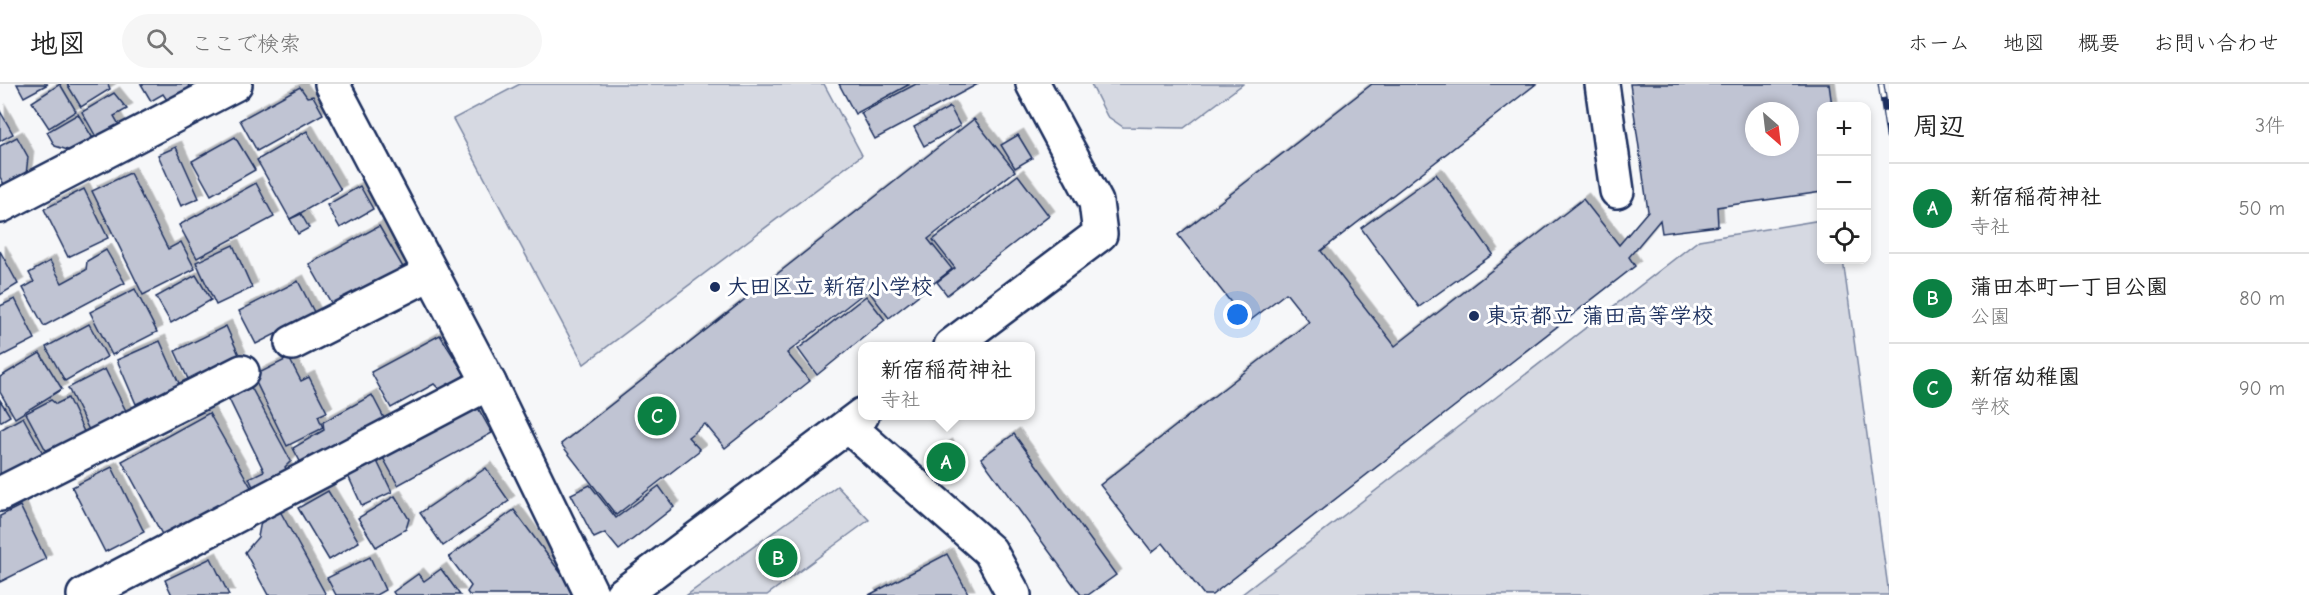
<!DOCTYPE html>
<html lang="ja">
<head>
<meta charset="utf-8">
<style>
  body { margin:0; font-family:"Comic Neue","Klee One",sans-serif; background:#f6f6f6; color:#222 }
  .controls { position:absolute; right:18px; top:18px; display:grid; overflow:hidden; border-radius:12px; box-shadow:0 3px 9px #0003 }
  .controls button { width:54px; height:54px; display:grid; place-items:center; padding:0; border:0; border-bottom:2px solid #e0e0e0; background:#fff; color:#222; font:30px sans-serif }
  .compass { position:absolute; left:1745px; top:18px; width:54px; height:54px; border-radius:50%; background:#fff; box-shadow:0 3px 9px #0003; rotate:152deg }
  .you { position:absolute; left:1238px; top:231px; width:21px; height:21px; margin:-15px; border:4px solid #fff; border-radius:50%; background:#1a73e8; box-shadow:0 0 0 9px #1a73e833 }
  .badge { display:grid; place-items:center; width:39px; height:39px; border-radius:50%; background:#0b8043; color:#fff; font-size:20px; font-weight:700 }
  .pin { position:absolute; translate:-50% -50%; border:3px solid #fff; box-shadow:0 2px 6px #0006 }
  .popup { position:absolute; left:858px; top:258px; width:177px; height:78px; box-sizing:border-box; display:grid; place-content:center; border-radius:12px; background:#fff; filter:drop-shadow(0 2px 4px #0005); font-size:20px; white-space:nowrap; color:#767676 }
  .popup b { font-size:22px; color:#222 }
  .popup::after { content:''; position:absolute; left:50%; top:100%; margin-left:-12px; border:12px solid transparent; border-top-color:#fff }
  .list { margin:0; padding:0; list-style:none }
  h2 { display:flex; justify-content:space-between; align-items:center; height:78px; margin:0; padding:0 24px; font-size:26px }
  h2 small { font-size:20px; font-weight:400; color:#767676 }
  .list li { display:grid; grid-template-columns:39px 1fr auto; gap:18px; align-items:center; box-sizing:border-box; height:90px; padding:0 24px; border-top:2px solid #e0e0e0 }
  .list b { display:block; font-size:22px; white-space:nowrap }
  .list p { margin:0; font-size:20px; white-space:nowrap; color:#767676 }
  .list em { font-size:20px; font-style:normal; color:#767676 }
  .icon { flex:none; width:33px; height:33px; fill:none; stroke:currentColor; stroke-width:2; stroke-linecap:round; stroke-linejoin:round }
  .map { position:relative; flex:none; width:1889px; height:511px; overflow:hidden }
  header { display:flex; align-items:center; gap:36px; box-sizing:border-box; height:84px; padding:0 30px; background:#fff; border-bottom:2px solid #e0e0e0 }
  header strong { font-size:28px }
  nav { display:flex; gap:33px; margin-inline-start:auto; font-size:21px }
  .search { width:420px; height:54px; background:#f6f6f6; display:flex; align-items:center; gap:15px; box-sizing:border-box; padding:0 21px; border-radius:33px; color:#767676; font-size:22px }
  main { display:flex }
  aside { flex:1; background:#fff }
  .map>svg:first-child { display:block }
</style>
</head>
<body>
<header>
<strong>地図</strong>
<div class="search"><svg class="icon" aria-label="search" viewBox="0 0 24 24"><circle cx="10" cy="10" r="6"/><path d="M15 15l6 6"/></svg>ここで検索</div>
<nav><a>ホーム</a><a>地図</a><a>概要</a><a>お問い合わせ</a></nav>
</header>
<main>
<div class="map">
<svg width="1889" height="511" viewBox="0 0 1889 511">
  <defs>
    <filter id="shadow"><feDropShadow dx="5.5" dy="-5.5" stdDeviation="0" flood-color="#0004"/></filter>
  </defs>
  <rect width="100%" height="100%" fill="#f6f7f9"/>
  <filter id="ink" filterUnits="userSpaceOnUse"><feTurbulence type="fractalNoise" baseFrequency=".0167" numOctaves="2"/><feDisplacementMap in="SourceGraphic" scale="12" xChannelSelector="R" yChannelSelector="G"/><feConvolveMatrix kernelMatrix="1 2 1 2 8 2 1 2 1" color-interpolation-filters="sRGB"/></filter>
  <g filter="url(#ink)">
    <g fill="#d6d9e2" stroke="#7884a0" stroke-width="1.5">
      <polygon points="520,0 824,0 862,71 584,280 453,35"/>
      <polygon points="1091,0 1243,0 1184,44 1123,43 1107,32"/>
      <polygon points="1821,136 1822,176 1843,176 1889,511 1241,511 1699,156"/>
      <polygon points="837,402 869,436 767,511 687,511"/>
    </g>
    <g fill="#c0c4d3" stroke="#1b2f5e" stroke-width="1.5" fill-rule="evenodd" filter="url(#shadow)">
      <polygon points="17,0 48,0 24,13"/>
      <polygon points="60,0 76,27 49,44 32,18"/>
      <polygon points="67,0 108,0 110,5 81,23"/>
      <polygon points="141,0 188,0 191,5 169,19 163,10 151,17"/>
      <polygon points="839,0 910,0 855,30"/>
      <polygon points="916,0 978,0 875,55 861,29"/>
      <path d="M1372,0H1536L1321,167L1395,262L1583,115L1619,161L1648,127L1630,0H1829L1832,22H1822V108L1717,123L1718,142L1662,149L1660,136L1629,173L1635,182L1212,511H1204L1163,459L1152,468L1100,401L1309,238L1286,209L1247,239L1178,151ZM1754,27H1790V63H1754Z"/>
      <polygon points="300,3 307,13 313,12 323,30 257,67 240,36"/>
      <polygon points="114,9 127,25 114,32 121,44 99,58 82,28"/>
      <polygon points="950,23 960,42 924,62 914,43"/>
      <polygon points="0,27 13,50 0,57"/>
      <polygon points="78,30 94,56 74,68 55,62 47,48"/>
      <polygon points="974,35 1015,87 928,155 952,185 889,234 868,206 787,269 810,297 725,364 705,340 688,353 700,366 616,431 561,360"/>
      <polygon points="307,47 341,106 290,135 257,76"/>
      <polygon points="1018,51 1032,74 1015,84 1001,61"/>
      <polygon points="17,53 28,73 26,91 5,102 0,93 0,62"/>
      <polygon points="235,53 255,86 211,111 192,77"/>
      <polygon points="176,63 199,114 181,122 158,71"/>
      <polygon points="130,89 168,165 181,158 195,185 143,211 92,107"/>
      <polygon points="1436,90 1493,170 1419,223 1361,144"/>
      <polygon points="1018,91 1049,132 947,211 937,198 955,184 933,156"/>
      <polygon points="256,99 274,133 197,174 179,141"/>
      <polygon points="360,102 373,125 340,144 327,121"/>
      <polygon points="84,105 108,154 68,173 44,125"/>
      <polygon points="301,130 309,144 298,150 290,135"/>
      <polygon points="379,142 404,185 334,224 309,180"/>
      <polygon points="233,161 252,204 216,221 196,178"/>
      <polygon points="106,166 125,199 44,242 23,204 34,198 29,189 50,177 62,199 86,186 87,177"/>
      <polygon points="0,167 18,200 0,211"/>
      <polygon points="196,191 211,216 171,239 156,213"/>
      <polygon points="298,197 315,230 256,260 239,227"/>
      <polygon points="135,205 157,248 112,271 90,228"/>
      <polygon points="866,212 885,236 817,291 798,265"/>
      <polygon points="15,215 35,255 0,273 0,222"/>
      <polygon points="89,240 107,273 65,297 46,263"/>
      <polygon points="226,242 240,273 189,297 175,267"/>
      <polygon points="440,251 465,291 440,306 434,300 391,324 371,288"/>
      <polygon points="160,257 182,306 162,315 157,310 136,320 117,276"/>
      <polygon points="40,269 62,305 15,334 0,308 0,293"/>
      <polygon points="289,274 301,297 309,293 327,328 318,332 323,344 287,362 253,292"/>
      <polygon points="105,285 129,333 92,352 68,304"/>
      <polygon points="247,301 252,305 291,377 285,383 288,390 255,407 249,394 264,387 227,311"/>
      <polygon points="372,311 385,336 302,381 293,364 324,346 323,338"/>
      <polygon points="68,314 86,352 49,372 26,329 51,316 56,320"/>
      <polygon points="0,316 10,332 0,338"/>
      <polygon points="474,317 492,349 398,401 380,368"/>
      <polygon points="209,329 252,405 164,454 122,377"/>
      <polygon points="23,333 45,373 0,399 0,346"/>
      <polygon points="1014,350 1116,491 1088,511 1081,511 981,374"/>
      <polygon points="947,361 960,385 943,393 931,371"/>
      <polygon points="374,371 392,408 362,422 345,385"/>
      <polygon points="112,383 144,448 105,468 72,403"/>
      <polygon points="486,384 509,417 443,462 420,429"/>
      <polygon points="590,401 616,434 659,402 674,423 619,466 605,449 594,454 571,410"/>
      <polygon points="328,407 359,458 329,476 298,424"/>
      <polygon points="395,412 409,435 406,445 376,463 358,434"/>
      <polygon points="20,422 46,475 0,498 0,432"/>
      <polygon points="514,426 577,511 469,511 467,508 471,502 449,473"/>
      <polygon points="280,427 326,511 268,511 245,468 258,453 261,437"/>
      <polygon points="947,470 969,511 869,511"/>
      <polygon points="370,473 385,506 376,511 336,511 327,494"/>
      <polygon points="211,474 229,511 172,511 165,496"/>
      <polygon points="441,485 460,511 395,511 393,508 418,490 424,497"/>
    </g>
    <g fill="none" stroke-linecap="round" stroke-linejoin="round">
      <g stroke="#1b2f5e" stroke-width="38">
        <g id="minor">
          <polyline points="332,0 489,299 592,511"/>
          <polyline points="1602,0 1617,107"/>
          <polyline points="0,122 235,0"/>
          <polyline points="292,259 431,189"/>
          <polyline points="951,262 1100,150 1096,118 1033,0"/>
          <polyline points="848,342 990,467 1014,511"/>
          <polyline points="0,410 242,288"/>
          <polyline points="84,511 489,299"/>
          <polyline points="622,511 862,331"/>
        </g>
      </g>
      <use href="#minor" stroke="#fff" stroke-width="33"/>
      <g stroke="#1b2f5e" stroke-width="7">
        <polyline id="rail" points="1881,0 1889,52"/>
      </g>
      <use href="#rail" stroke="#fff" stroke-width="4.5" stroke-dasharray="14" stroke-linecap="butt"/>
    </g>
  </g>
  <g fill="#1b2f5e" stroke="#fff" stroke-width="2">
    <circle cx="715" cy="203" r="6"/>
    <circle cx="1474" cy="232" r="6"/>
  </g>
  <g text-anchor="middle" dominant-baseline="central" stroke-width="6" stroke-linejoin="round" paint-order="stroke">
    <g font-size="22" font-weight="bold" fill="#1b2f5e" stroke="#fff" text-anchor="start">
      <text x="727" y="203">大田区立 新宿小学校</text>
      <text x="1486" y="232">東京都立 蒲田高等学校</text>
    </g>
  </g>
</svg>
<div class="controls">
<button>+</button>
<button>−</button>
<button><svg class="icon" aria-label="locate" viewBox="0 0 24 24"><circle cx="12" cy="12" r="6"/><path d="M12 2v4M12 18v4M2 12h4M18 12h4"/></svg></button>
</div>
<svg class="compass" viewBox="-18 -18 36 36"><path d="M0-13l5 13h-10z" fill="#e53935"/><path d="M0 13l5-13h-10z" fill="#767676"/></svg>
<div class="you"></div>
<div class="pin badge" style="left:946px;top:378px">A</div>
<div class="popup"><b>新宿稲荷神社</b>寺社</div>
<div class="pin badge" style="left:778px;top:474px">B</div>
<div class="pin badge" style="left:657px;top:332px">C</div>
</div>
<aside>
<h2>周辺<small>3件</small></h2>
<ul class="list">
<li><span class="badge">A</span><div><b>新宿稲荷神社</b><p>寺社</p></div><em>50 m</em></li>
<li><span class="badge">B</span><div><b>蒲田本町一丁目公園</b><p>公園</p></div><em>80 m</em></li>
<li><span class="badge">C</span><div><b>新宿幼稚園</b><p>学校</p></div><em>90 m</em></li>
</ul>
</aside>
</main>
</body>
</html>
